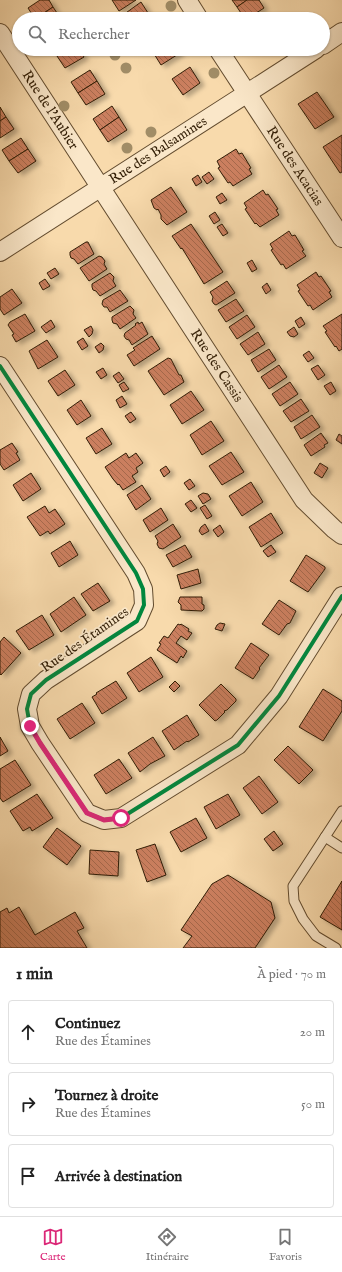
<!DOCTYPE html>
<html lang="fr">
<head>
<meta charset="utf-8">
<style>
  body { margin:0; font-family:"IM FELL English",serif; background:#f2f2f2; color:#222 }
  .stop { position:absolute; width:12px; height:12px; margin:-9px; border:3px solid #db2777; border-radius:50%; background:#fff }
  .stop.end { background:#db2777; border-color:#fff; box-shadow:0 1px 4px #0008 }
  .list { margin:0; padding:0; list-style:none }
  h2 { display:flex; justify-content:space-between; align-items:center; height:52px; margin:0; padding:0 16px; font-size:17px }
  h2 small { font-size:13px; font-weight:400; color:#767676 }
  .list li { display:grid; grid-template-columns:26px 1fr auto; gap:12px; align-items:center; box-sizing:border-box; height:64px; margin:0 8px 8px; padding:0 8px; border:1px solid #e0e0e0; border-radius:4px }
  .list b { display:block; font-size:15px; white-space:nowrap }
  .list p { margin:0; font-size:13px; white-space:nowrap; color:#767676 }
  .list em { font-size:13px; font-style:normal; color:#767676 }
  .icon { flex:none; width:22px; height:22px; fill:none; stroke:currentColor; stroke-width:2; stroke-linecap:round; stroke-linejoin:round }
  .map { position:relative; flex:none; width:342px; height:948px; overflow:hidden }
  .search { position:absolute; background:#fff; box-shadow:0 1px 3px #0004; left:12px; right:12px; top:12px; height:44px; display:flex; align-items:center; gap:10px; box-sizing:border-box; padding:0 14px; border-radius:22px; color:#767676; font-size:15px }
  .sheet { height:268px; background:#fff }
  nav { display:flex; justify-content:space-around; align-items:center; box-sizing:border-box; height:56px; border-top:1px solid #e0e0e0; background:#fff; font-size:11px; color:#767676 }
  nav a { display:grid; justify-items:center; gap:2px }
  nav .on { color:#db2777 }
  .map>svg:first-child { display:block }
</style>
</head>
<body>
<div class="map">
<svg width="342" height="948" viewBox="0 0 342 948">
  <defs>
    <pattern id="building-back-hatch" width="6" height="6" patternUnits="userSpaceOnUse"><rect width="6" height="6" fill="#cb7f5f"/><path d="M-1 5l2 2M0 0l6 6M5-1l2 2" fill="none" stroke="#a5674c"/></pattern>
    <filter id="shadow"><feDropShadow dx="4.5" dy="2.5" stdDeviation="2" flood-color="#0004"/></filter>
  </defs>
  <rect width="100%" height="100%" fill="#f8daac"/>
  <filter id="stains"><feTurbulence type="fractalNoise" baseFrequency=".005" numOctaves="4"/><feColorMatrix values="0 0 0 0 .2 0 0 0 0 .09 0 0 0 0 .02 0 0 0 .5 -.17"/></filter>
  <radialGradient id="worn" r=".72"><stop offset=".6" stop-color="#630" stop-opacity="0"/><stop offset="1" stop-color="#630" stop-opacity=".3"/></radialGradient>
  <g fill="url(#building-back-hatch)" stroke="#311d05" filter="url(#shadow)">
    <polygon points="40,0 49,0 53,7 35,19 28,8"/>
    <polygon points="112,0 136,0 119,11"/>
    <polygon points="232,0 247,0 237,7"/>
    <polygon points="247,0 259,0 264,8 247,19 245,19 237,7"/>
    <polygon points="141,2 148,13 139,19 125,19 123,15"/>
    <polygon points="53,7 61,19 35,19"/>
    <polygon points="52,49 68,49 57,56"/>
    <polygon points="68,49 79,49 84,57 65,68 57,56"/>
    <polygon points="151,49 177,49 180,53 161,65"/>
    <polygon points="190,67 200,83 183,95 172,79"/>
    <polygon points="90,70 97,81 78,93 71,82"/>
    <polygon points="97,81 105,94 86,105 78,93"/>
    <polygon points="317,92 334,117 315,129 298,104"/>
    <polygon points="112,106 119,117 100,130 93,119"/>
    <polygon points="0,107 6,117 0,121"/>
    <polygon points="6,117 14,129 0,138 0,121"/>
    <polygon points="119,117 127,130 108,142 100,130"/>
    <polygon points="342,135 342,172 340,173 323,147"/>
    <polygon points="21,138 28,149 9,161 2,150"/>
    <polygon points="28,149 36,161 18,173 9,161"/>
    <polygon points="236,149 239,154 242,153 251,168 249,169 252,174 233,186 230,182 228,183 218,168 220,167 217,161"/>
    <polygon points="209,172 214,179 207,184 202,177"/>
    <polygon points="198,175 202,182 196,186 192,179"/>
    <polygon points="171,187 187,212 167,225 161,219 161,215 158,209 157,210 154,208 151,200"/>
    <polygon points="263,190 266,195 268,194 278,209 276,210 279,215 260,227 256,223 255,224 245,209 247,208 244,203"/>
    <polygon points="222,193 227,200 220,204 216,197"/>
    <polygon points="215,212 220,220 214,224 209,216"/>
    <polygon points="191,224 223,272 204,284 182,248 181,249 172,236"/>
    <polygon points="222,224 228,233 223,236 217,227"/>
    <polygon points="289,231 292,236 295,235 304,250 302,251 306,256 286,269 283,264 281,265 271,250 273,249 270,244"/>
    <polygon points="86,242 88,242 94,254 78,264 74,259 71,258 70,255 70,252"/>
    <polygon points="99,256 102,257 105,261 104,264 107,269 89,281 80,268"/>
    <polygon points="252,260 257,269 252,272 247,263"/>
    <polygon points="55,268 59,274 51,279 47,273"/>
    <polygon points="316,272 319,277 321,276 331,291 329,292 332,297 313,310 310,305 308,306 298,291 300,290 297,285"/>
    <polygon points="110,273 114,277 113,281 116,286 100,296 96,291 93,290 92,287 92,284"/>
    <polygon points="45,279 50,286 43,290 39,283"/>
    <polygon points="227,281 235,293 216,305 214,304 212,301 213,297 210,292"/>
    <polygon points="267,283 271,290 266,294 262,287"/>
    <polygon points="12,289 22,303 4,315 0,309 0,297"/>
    <polygon points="120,290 128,301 110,312 107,307 104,307 102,304 103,300"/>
    <polygon points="236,299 244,311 226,322 218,310"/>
    <polygon points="130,306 134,310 133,314 136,318 120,329 117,324 113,323 112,320 112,317"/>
    <polygon points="25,314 35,331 16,342 12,335 14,334 8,325 10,322"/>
    <polygon points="342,314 342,349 339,351 336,346 335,347 325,332 327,331 323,326"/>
    <polygon points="247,315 255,327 237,339 229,327"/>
    <polygon points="301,317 305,324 299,328 295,321"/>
    <polygon points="51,320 55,327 46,333 41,327"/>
    <polygon points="138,322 139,324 142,322 148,334 132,345 129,340 126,339 124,336 125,333 136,325 135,324"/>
    <polygon points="91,326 93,330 92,334 89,337 84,330"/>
    <polygon points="294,327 298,334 294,337 290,336 287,332"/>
    <polygon points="258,332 265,344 248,355 240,344"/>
    <polygon points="152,336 160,349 134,366 127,355 135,350 133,348"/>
    <polygon points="83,338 88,346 82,350 77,342"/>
    <polygon points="47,340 58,357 38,369 29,351"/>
    <polygon points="101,343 104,346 103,350 99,353 95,347"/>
    <polygon points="269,349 276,360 258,372 251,360"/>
    <polygon points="309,351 314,358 308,362 303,355"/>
    <polygon points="168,358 171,359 179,375 181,375 184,382 164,395 148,371"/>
    <polygon points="279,365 287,377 269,389 261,377"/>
    <polygon points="318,365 325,375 318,380 311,369"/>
    <polygon points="103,368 107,375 101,379 96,372"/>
    <polygon points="65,370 75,385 58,396 48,381"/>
    <polygon points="119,372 124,379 118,383 113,376"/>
    <polygon points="124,382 129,389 123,392 119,385"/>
    <polygon points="290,382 298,394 280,406 272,394"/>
    <polygon points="331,382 336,391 330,395 324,386"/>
    <polygon points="191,391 204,410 182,424 170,405"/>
    <polygon points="122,396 127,404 120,408 116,400"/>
    <polygon points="301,399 309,411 291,422 283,411"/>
    <polygon points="81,400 91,416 77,425 67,410"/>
    <polygon points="131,412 136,419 130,423 125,416"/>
    <polygon points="312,415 320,427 301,439 294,427"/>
    <polygon points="211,421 224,441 202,455 190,435"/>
    <polygon points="102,428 112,444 96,454 86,438"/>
    <polygon points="321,433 328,443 324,445 325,447 311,456 304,445"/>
    <polygon points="339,434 342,436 342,444 336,440"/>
    <polygon points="12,443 18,452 16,453 20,460 4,470 0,464 0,450"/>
    <polygon points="231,452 244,472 222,485 209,466"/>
    <polygon points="126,453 129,458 136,453 143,463 136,468 138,472 132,476 136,482 123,490 119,484 118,485 113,479 105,467"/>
    <polygon points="320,463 328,468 322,478 314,473"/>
    <polygon points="166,466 170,472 164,477 160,470"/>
    <polygon points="31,473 41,489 23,501 13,485"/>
    <polygon points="190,479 195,486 189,490 184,483"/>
    <polygon points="251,482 263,502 242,516 229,496"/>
    <polygon points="142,485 151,499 136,510 127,495"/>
    <polygon points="203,493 208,494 211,499 203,504 198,496"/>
    <polygon points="191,500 197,508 191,512 185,504"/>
    <polygon points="205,505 212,516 207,519 200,508"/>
    <polygon points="45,506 49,513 55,509 65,524 50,534 48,531 40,536 27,517"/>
    <polygon points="161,508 168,520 150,532 143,520"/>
    <polygon points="271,513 283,533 261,547 249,527"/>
    <polygon points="173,524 181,537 163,549 159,548 157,544 158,541 155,536"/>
    <polygon points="205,524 209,531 202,535 199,531 201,527"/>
    <polygon points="220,525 224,532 218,537 213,530"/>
    <polygon points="70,541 78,555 59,567 51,553"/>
    <polygon points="185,545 192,557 173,567 166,555"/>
    <polygon points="271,545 276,552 268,557 263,551"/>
    <polygon points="306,555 325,567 325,569 308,592 290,581"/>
    <polygon points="198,569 201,583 181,589 177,575"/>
    <polygon points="98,583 110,601 93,611 81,594"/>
    <polygon points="74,597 86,615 61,632 50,614"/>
    <polygon points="180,597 202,597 202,604 204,605 204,609 202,611 181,610 181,605 178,602"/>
    <polygon points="279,600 296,611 290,623 287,624 279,635 262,624"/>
    <polygon points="42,615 54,635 29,650 16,631"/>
    <polygon points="220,623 225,624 222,631 215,629 217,625"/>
    <polygon points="178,624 180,625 181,624 189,629 188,631 192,633 187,640 181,636 176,643 187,651 183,658 181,656 177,663 157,650 161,644 159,643 164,636 168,638"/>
    <polygon points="4,637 21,653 1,675 0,674 0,642"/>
    <polygon points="251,643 269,655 259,668 260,669 253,679 235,668"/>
    <polygon points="151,657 163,677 139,692 127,673"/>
    <polygon points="116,681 127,698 102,714 92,697 97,694 96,693"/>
    <polygon points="175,681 180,686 174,692 169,687"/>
    <polygon points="221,684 236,699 236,701 227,710 224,711 225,712 217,720 215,721 199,705"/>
    <polygon points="323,689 342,701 342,711 323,741 299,727"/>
    <polygon points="82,703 95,723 70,739 57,719"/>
    <polygon points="187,715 199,735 188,742 187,741 174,750 162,731"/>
    <polygon points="0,737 8,751 0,756"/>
    <polygon points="153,737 165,756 150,764 140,772 128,753"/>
    <polygon points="288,746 313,770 299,784 274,760"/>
    <polygon points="119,759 132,778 106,794 94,775"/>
    <polygon points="15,760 31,785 3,802 0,798 0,769"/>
    <polygon points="259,776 278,802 262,814 243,788"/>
    <polygon points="37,794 53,818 32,831 30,827 23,831 10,811"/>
    <polygon points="228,794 240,815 216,829 204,807"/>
    <polygon points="196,818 207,838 181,852 170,832"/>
    <polygon points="57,828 81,846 67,865 43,847"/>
    <polygon points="274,831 283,844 273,851 264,839"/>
    <polygon points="155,844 166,875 147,882 136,850"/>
    <polygon points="90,850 119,852 118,876 89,874"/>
    <polygon points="228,875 271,902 275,918 255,948 183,948 192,936 181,930 212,884"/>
    <polygon points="342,881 342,930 320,917"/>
    <polygon points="19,907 35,935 75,912 84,928 77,931 87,948 0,948 0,912 7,908 9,913"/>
  </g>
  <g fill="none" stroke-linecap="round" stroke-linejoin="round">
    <g stroke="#634c2f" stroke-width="11">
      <g id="service">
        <polyline points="325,837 342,848"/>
        <polyline points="336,948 316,936 303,919 294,901 293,886 342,811"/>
      </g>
    </g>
    <g stroke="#634c2f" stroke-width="20">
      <g id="minor">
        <polyline points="187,0 199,19"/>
        <path id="s1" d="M0,33L304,500L334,529L342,535"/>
        <polyline points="323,45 342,32"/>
        <path id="s2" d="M218,49L342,238"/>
        <path id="s3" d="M0,252L316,49"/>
        <polyline points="0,366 136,573 143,589 144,605 137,621 46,680 31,694 27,709 30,726 40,743 87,813 104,820 121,818 238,745 279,696 342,596"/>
      </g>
    </g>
    <use href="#service" stroke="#fae7c9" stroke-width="9"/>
    <use href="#minor" stroke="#fae7c9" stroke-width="18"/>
    <g stroke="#fae7c9" stroke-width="6">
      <polyline id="cycleway" points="0,366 136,573 143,589 144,605 137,621 46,680 31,694 27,709 30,726 40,743 87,813 104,820 121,818 238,745 279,696 342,596"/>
    </g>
    <use href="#cycleway" stroke="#00873e" stroke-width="4"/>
  </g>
  <g fill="#a18d67">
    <circle cx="171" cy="6" r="5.5"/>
    <circle cx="115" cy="55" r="5.5"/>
    <circle cx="126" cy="68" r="5.5"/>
    <circle cx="214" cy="73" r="5.5"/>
    <circle cx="64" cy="106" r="5.5"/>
    <circle cx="151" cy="132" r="5.5"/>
    <circle cx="127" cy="148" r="5.5"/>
  </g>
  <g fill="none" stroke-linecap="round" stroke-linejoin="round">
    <polyline stroke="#db2777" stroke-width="5" points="30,726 40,743 87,813 104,820 121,818"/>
  </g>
  <g text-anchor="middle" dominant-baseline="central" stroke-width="3.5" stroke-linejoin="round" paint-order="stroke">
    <g font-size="14" fill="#311d05" stroke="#fae7c9">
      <text stroke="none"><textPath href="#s1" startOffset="92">Rue de l'Aubier</textPath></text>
      <text stroke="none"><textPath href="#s3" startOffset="188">Rue des Balsamines</textPath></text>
      <text stroke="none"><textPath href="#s2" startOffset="140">Rue des Acacias</textPath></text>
      <text stroke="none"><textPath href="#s1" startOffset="397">Rue des Cassis</textPath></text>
      <text transform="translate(85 640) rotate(-35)">Rue des Étamines</text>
    </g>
  </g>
  <rect width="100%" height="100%" filter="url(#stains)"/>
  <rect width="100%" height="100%" fill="url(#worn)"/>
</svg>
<div class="stop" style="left:121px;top:818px"></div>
<div class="stop end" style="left:30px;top:726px"></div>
<div class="search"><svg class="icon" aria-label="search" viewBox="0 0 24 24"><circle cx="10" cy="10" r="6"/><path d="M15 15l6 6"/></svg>Rechercher</div>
</div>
<section class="sheet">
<h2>1 min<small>À pied · 70 m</small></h2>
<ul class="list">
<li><svg class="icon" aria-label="ahead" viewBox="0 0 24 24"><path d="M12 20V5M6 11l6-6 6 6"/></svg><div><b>Continuez</b><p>Rue des Étamines</p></div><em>20 m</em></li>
<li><svg class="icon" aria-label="right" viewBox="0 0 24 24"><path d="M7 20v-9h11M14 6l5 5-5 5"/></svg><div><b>Tournez à droite</b><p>Rue des Étamines</p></div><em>50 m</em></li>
<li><svg class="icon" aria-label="arrive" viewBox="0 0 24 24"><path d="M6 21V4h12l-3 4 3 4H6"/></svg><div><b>Arrivée à destination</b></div></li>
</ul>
</section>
<nav>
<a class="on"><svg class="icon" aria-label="map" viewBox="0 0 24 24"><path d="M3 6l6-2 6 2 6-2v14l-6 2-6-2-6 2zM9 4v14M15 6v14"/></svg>Carte</a>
<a><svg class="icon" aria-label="directions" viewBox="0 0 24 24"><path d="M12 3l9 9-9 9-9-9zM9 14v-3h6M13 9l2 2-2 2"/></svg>Itinéraire</a>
<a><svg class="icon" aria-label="saved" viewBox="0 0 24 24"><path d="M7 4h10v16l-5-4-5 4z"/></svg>Favoris</a>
</nav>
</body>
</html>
